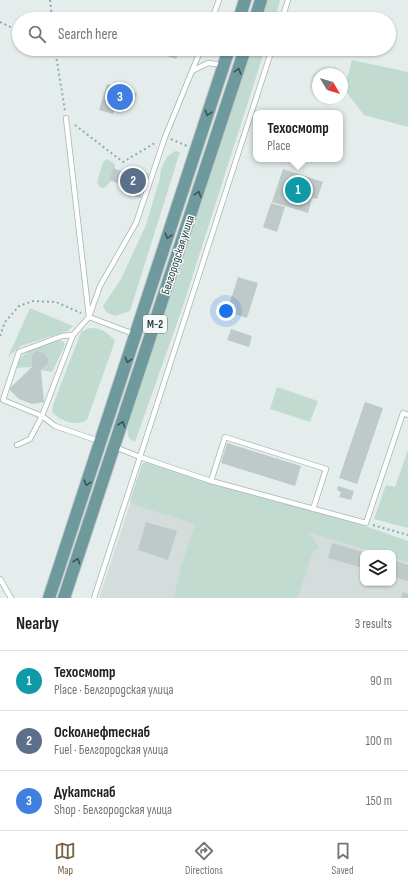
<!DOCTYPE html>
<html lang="en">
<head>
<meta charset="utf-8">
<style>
  body { margin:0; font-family:"Sofia Sans Condensed",sans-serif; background:#f6f6f6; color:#202124 }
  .controls { position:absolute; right:12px; bottom:12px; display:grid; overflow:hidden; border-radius:8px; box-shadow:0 1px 3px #0004 }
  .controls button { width:36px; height:36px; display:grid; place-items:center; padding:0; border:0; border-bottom:1px solid #e0e0e0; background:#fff; color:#202124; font:20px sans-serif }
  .compass { position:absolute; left:312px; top:68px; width:36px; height:36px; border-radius:50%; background:#fff; box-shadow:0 1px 3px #0004; rotate:128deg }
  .you { position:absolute; left:226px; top:311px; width:14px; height:14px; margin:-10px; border:3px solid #fff; border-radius:50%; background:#1a73e8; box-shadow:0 0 0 6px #1a73e833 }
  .badge { display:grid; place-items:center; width:26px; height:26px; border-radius:50%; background:#786145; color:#fff; font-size:13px; font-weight:700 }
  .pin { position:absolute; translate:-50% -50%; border:2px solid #fff; box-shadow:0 1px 4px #0006 }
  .popup { position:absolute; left:253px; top:110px; width:90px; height:52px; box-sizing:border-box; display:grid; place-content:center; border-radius:8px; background:#fff; filter:drop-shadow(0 1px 3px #0005); font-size:13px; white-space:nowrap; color:#757577 }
  .popup b { font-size:15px; color:#202124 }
  .popup::after { content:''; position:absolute; left:50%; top:100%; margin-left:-8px; border:8px solid transparent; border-top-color:#fff }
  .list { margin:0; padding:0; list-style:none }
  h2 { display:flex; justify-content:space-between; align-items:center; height:52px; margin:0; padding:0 16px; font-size:17px }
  h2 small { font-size:13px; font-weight:400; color:#757577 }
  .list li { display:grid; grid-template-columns:26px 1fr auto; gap:12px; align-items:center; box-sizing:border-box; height:60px; padding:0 16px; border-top:1px solid #e0e0e0 }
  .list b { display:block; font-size:15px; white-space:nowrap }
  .list p { margin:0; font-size:13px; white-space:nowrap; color:#757577 }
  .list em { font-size:13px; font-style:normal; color:#757577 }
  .icon { flex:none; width:22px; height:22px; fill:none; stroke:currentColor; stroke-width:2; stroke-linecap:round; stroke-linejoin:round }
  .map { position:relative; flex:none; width:408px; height:598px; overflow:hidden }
  .search { position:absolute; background:#fff; box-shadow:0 1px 3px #0004; left:12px; right:12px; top:12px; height:44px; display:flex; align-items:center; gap:10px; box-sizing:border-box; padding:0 14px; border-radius:22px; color:#757577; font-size:15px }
  .sheet { height:232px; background:#fff }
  nav { display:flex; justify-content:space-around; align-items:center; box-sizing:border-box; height:56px; border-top:1px solid #e0e0e0; background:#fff; font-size:11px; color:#757577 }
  nav a { display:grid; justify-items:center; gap:2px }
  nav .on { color:#786145 }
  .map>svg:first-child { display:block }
</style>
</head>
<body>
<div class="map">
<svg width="408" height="598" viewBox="0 0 408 598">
  <rect width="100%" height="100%" fill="#e5edec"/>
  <path fill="#d4dddb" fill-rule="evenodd" d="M140,474L408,554V598H99ZM363,553H393V583H363Z"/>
  <g fill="#c1dbd0">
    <polygon points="268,0 280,0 275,19 262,19"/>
    <path d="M252,49H265L182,309L135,442C127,439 127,433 128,425Z"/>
    <polygon points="352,60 408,72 408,127 364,115 344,89"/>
    <polygon points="175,151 180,152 130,311 115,316 106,312 103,306 121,279 146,225 160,178 161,169 167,157"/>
    <polygon points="107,159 115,164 115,169 113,168 109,180 111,181 104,188 100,187 97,182 103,162"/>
    <polygon points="30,308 73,326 68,331 21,346 8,357"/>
    <path d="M89,328C102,328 106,331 115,341L87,420C76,427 60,421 52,412L53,405L81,332Z"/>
    <path d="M60,340L64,342L65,345L52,372L41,370L49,363L48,358L44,353L36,352L32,355V367L16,368C22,348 42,346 60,340Z"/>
    <polygon points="277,387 318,401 310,422 270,409"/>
    <polygon points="408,450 408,528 374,519 386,485 395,487"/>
    <polygon points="148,461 365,526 408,541 408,562 393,558 393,553 377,553 308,532 319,547 312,553 298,598 174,598 180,571 195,524 132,504 130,501 142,464"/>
  </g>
  <g fill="#becac9">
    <polygon points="160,49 171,49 179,51 176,59 158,53"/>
    <polygon points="107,84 137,93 134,103 128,101 125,111 115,108 113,114 99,110"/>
    <polygon points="113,168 133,175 135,169 148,174 140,198 126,193 128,187 109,180"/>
    <polygon points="283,169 323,182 317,199 312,198 308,213 272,202"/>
    <polygon points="271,203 285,207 277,232 263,227"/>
    <polygon points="238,277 258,283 247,318 227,312"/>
    <polygon points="231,329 252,336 249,347 227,340"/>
    <polygon points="36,351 44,353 48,358 49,363 41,370 44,402 32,404 19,399 9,389 32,367 32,355"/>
    <polygon points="365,402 383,408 357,484 339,478"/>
    <polygon points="227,443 301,466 295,486 221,463"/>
    <polygon points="338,486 354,491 351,500 339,497 341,492 337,490"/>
    <polygon points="146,522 177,531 168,560 138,550"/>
    <polygon points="332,543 366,553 363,553 363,568 328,558"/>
    <polygon points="393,560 408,565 408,581 393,577"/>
    <polygon points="403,592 408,594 408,598 401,598"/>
  </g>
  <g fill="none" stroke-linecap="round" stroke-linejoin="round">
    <g stroke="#a8b4b4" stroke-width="6">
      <g id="service">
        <polyline points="212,19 219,0"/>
        <polyline points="282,19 288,0"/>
        <polyline points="272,49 140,457 211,481 366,523 403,413 408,415"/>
        <polyline points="192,71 208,63 224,65"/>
        <polyline points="66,118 89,317 134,334"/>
        <polyline points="99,441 55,426 42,416 73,335 89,317 100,286 136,223 165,137 201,49"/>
        <polyline points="17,445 30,439 42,416 3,400 19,352 62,336 73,335"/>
        <polyline points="211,481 225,437 326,469 313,509"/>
        <polyline points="0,579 11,598"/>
        <polyline points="94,598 140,457 115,447"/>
      </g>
    </g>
    <g stroke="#c2c8c9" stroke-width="14">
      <g id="primary">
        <polyline points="239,19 245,0"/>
        <polyline points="255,19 261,0"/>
        <polyline points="49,598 229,49"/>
        <polyline points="64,598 245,49"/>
      </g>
    </g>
    <g stroke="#89adad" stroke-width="2" stroke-dasharray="2 3" stroke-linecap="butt">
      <polyline points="50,0 52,19"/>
      <polyline points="0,22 19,31"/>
      <polyline points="55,49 65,111"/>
      <polyline points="75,125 123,162 155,143"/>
      <polyline points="171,139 187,146"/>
      <polyline points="0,336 5,322 19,306 33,301 56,302 81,313"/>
      <polyline points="373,525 408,535"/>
    </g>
    <use href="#service" stroke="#fff" stroke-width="4.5"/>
    <use href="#primary" stroke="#6f9a9d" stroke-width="12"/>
  </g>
  <defs><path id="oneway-chevron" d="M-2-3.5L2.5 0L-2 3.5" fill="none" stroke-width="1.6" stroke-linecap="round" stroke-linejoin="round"/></defs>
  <g stroke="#385455">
    <use href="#oneway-chevron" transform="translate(238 71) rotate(-72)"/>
    <use href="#oneway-chevron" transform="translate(208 113) rotate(108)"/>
    <use href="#oneway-chevron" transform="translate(198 194) rotate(-72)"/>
    <use href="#oneway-chevron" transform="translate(168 236) rotate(108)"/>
    <use href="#oneway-chevron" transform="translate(128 360) rotate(108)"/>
    <use href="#oneway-chevron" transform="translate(122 424) rotate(-72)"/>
    <use href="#oneway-chevron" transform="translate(87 483) rotate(108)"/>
    <use href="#oneway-chevron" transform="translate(77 561) rotate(-71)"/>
  </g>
  <g text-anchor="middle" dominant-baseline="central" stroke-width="3" stroke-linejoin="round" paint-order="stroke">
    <rect fill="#f6f9f9" stroke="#647575" stroke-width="1" x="143" y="315" width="24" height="18" rx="3"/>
    <g font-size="11" font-weight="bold" fill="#263c3d">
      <text x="155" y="324">М-2</text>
    </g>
    <g font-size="12" fill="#263c3d" stroke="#f6f9f9">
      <text transform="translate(178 255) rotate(-72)">Белгородская улица</text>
    </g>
  </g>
</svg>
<div class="controls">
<button><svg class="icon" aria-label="layers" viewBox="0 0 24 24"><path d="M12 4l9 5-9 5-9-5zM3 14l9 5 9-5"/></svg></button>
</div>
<svg class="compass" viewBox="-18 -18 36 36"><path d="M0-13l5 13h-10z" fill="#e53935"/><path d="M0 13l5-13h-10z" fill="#757577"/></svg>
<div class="you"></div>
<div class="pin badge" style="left:298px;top:190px;background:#0f9aa8">1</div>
<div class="popup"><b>Техосмотр</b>Place</div>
<div class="pin badge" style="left:133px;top:181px;background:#5c6f8a">2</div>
<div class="pin badge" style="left:120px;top:97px;background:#3f7fe0">3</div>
<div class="search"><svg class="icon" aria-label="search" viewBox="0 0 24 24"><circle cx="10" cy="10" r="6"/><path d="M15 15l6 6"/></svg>Search here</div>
</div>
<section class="sheet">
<h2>Nearby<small>3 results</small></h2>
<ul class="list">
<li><span class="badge" style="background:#0f9aa8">1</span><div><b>Техосмотр</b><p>Place · Белгородская улица</p></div><em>90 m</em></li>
<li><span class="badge" style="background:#5c6f8a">2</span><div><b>Осколнефтеснаб</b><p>Fuel · Белгородская улица</p></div><em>100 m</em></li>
<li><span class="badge" style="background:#3f7fe0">3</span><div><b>Дукатснаб</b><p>Shop · Белгородская улица</p></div><em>150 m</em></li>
</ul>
</section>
<nav>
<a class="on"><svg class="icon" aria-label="map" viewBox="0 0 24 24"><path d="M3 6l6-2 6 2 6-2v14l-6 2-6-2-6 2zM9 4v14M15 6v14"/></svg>Map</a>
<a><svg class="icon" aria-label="directions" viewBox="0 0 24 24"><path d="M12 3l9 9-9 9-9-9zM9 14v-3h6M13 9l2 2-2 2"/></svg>Directions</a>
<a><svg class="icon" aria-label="saved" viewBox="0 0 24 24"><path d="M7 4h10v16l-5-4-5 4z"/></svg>Saved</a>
</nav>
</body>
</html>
